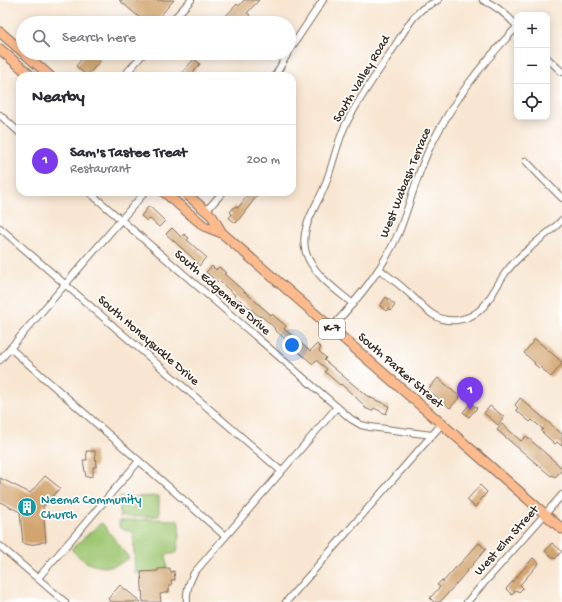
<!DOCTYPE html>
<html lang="en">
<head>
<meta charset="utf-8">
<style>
  body { margin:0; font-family:"Gochi Hand",sans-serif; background:#f2f2f3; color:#2b2b33 }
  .controls { position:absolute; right:12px; top:12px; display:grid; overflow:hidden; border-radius:8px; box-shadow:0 2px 10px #0003 }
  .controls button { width:36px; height:36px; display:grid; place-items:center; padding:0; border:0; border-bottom:1px solid #e1e1e2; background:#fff; color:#2b2b33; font:20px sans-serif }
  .you { position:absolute; left:292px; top:345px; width:14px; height:14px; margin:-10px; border:3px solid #fff; border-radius:50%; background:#1a73e8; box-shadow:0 0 0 6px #1a73e833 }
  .badge { display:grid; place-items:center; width:26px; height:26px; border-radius:50%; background:#7c3aed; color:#fff; font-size:13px; font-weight:700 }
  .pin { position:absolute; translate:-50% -33px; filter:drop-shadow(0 1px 2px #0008) }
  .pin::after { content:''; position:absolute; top:21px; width:14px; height:12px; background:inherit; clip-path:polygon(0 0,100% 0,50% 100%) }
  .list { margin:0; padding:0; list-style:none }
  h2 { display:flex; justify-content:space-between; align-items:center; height:52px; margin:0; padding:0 16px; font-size:17px }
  h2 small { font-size:13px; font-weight:400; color:#7c7c81 }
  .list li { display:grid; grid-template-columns:26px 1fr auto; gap:12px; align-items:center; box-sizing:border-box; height:72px; padding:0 16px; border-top:1px solid #e1e1e2 }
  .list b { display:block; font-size:15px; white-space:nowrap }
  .list p { margin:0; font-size:13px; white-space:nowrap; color:#7c7c81 }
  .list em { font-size:13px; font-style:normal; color:#7c7c81 }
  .icon { flex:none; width:22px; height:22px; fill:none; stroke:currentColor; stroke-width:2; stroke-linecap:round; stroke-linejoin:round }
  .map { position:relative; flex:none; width:562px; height:602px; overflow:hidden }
  .search { position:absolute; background:#fff; box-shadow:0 2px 10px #0003; left:16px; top:16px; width:280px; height:44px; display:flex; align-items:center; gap:10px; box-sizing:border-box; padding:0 14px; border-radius:22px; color:#7c7c81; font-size:15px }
  .panel { position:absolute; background:#fff; box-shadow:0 2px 10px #0003; left:16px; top:72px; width:280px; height:124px; border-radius:12px }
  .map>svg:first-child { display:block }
</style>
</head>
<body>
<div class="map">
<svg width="562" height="602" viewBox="0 0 562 602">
  <rect width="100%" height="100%" fill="#fff"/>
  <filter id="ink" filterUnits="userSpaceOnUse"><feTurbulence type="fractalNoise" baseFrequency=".025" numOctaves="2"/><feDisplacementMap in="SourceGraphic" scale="8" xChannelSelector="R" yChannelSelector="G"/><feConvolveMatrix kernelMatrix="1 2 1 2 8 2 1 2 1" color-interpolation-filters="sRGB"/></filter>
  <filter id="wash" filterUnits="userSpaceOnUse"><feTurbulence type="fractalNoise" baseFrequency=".012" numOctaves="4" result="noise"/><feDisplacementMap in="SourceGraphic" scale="16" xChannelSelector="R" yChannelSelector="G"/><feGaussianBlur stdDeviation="0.9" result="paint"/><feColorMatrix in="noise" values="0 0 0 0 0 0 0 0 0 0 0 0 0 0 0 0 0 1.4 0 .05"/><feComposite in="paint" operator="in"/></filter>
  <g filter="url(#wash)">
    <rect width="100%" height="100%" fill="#f8e6d2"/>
    <g fill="#9ec671" stroke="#6c7848">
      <polygon points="159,496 159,516 120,517 119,497"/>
      <path d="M147,519L178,520C181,531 179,540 177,552L176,553L166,555L167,569H158V571L135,573L133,532L128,531L119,527V521Z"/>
      <path d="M101,523L103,524L129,558C109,573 87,568 71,549Z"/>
    </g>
    <g id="blocks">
      <g fill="#d2a570">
        <polygon points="119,0 174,0 154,23 146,23"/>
        <polygon points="244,0 259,0 247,13 250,15 243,23 226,23 222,20 237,4 239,6"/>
        <polygon points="87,53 91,53 100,61 87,76 76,66"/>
        <polygon points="194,59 200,64 190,76 179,76"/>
        <polygon points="242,192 260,192 236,223 229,218 232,214 230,212 235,206 238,208 247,196"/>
        <polygon points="149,206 165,221 159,227 150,219 147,221 141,216"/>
        <polygon points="172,228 181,237 184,234 189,238 187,240 206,257 199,266 194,261 195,260 166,234"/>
        <polygon points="212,266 216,270 219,267 226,273 224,274 246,293 271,315 272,314 286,326 284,329 310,351 317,344 321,348 319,351 326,358 324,360 367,396 389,406 386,414 374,408 372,411 365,408 365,406 341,384 340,385 325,372 327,369 316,360 313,364 284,340 285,339 274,329 275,328 261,316 260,317 240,300 239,301 234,296 235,295 219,281 218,282 206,272"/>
        <polygon points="386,297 395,305 391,311 388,308 386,311 380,306"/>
        <polygon points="535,339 562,362 562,364 551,377 540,367 539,368 534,364 535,363 524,353"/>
        <polygon points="438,378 460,397 450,408 428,389"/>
        <polygon points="520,398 562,434 562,446 557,442 555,444 541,431 543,429 532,420 530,422 516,410 518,408 515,405"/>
        <polygon points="471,403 477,408 469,417 463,412"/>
        <polygon points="490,406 504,417 498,425 484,413"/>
        <polygon points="502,424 521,441 526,436 562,468 562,470 555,477 552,475 551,476 497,430"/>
        <polygon points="86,451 95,451 96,467 93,467 93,476 86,477 83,460 87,460"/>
        <polygon points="45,476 60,488 43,507 46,542 41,542 41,543 28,545 28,544 23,544 20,512 0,502 0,478 30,493"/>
        <polygon points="480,485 487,492 475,507 467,500"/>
        <polygon points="479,543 486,549 455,585 440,602 434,602 430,598 440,587 437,585 442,580 443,582 457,566 458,566"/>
        <polygon points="552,543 562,551 555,559 545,551"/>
        <polygon points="533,558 539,563 520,585 523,588 519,592 516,590 512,595 506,589"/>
        <polygon points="170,568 170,572 174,571 175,580 171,580 172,585 169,585 169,592 160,594 161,602 143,602 141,572 158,571 158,569"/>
        <polygon points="120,585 141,602 110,602 108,599"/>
      </g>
    </g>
  </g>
  <g filter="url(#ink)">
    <use href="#blocks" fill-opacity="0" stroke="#7d6c5d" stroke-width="1"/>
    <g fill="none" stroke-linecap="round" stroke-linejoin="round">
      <g stroke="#7d6c5d" stroke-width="8">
        <g id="minor">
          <path d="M483,0C497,6 507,15 517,26"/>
          <polyline points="170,23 191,0"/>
          <polyline points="289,51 323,0"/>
          <polyline points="547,58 562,72"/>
          <polyline points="124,76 144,53"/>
          <polyline points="275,76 288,53"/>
          <polyline points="0,115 20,133"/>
          <polyline points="526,161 540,176 562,198"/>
          <polyline points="89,192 351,419 361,425 370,427 432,435"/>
          <polyline points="206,211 223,192"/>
          <polyline points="0,228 281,471"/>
          <path d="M379,269C387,275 395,281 403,288C413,296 422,307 432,314C448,325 470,321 483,307C491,298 498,283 506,272C513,263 521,255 530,248C540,238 552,231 562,220"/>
          <path d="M353,304C336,290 313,274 306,253C299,229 315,209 324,188C332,168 336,147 344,128C356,103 372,81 387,58C396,45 404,30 414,17L422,9L438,0"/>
          <path d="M331,328C358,299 383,269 399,232C410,204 417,174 430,147C454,100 480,65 517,27"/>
          <polyline points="10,348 225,536"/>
          <polyline points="0,360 145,192"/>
          <polyline points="0,546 65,602"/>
          <polyline points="38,578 139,461"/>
          <path d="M187,602C186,591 189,583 194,573L337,407"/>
          <polyline points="286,602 418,451 442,424"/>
          <polyline points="467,602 562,495"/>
        </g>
      </g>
      <g stroke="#7d6c5d" stroke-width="11">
        <g id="highway">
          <polyline points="0,32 23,52"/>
          <polyline points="0,49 31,76"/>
          <polyline points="24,53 50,76"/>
          <polyline points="164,192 204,226 222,233"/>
          <polyline points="184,192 212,216 222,233 442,424 562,529"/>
        </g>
      </g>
      <use href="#minor" stroke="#fff" stroke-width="6"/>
      <use href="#highway" stroke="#fcba8d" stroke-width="9"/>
    </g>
  </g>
  <defs>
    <g id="building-disc" transform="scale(1)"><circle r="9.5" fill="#0f9aa8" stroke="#fff"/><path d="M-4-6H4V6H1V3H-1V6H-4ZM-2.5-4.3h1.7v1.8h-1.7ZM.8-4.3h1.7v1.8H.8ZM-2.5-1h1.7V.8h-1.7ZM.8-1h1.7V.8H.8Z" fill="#fff"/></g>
  </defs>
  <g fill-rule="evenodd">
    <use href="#building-disc" x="27" y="507"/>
  </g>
  <g text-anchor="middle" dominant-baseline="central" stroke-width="3.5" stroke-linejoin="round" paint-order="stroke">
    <rect fill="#fff" stroke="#766a62" stroke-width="1" x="319" y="319" width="26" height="20" rx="3"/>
    <g font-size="12" font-weight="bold" fill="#3b2a1e">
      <text x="332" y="329">K-7</text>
    </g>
    <g font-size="13" fill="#3b2a1e" stroke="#fff">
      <text transform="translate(362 79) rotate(-59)">South Valley Road</text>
      <text transform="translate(406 183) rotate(-68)">West Wabash Terrace</text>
      <text transform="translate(222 293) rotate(41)">South Edgemere Drive</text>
      <text transform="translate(148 341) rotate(41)">South Honeysuckle Drive</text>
      <text transform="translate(400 371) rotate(41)">South Parker Street</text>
      <text transform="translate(507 541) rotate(-48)">West Elm Street</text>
    </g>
    <g font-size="13" fill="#0d838f" stroke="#fff" text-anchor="start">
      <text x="41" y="500">Neema Community<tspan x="41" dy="15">Church</tspan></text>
    </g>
  </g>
</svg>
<div class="controls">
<button>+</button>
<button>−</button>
<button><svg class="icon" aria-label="locate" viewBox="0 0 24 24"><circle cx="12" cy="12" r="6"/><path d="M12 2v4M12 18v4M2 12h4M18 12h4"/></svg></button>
</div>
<div class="you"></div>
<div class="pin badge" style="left:470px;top:410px">1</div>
<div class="search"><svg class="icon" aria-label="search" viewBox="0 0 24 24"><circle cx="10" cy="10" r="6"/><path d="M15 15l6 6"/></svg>Search here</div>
<section class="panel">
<h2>Nearby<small></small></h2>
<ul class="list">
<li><span class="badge">1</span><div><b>Sam's Tastee Treat</b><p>Restaurant</p></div><em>200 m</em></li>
</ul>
</section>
</div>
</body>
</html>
